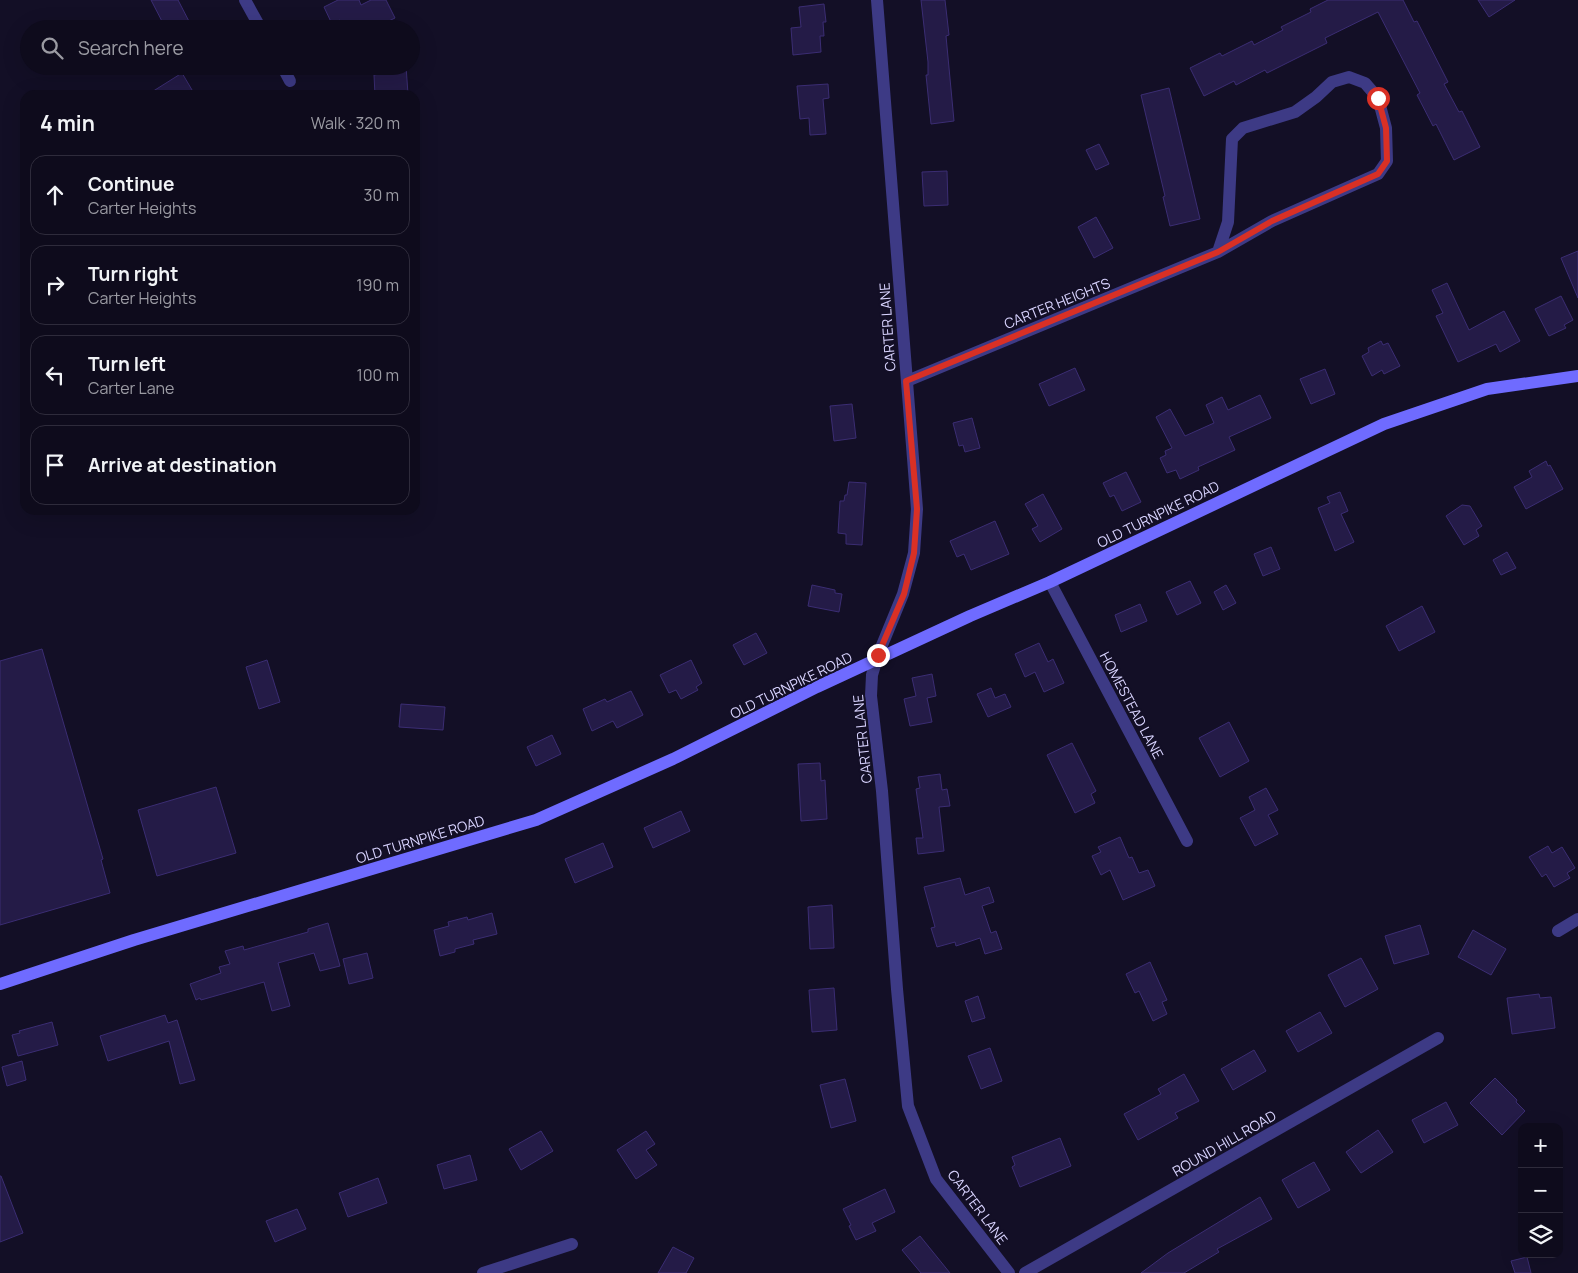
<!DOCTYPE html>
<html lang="en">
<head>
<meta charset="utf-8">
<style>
  body { margin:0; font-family:Manrope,sans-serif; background:#1c1929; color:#f1f3f6 }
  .controls { position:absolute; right:15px; bottom:15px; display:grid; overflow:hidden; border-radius:10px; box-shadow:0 5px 20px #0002 }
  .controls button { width:45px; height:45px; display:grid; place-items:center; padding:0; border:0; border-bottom:1px solid #2e2b3b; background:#0e0b1c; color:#f1f3f6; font:25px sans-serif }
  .stop { position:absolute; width:15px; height:15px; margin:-11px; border:4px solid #d93025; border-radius:50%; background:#fff }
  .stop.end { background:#d93025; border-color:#fff; box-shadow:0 1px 5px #0008 }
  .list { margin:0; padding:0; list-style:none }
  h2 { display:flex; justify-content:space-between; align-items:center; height:65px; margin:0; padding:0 20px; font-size:21px }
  h2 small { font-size:16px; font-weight:400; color:#9b9ba3 }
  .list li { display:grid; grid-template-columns:32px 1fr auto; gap:15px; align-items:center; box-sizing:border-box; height:80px; margin:0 10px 10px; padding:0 10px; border:1px solid #2e2b3b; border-radius:15px }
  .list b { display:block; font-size:19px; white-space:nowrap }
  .list p { margin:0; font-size:16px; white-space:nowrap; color:#9b9ba3 }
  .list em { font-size:16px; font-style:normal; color:#9b9ba3 }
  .icon { flex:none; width:28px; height:28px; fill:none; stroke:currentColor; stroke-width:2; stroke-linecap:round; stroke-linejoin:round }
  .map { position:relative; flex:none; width:1578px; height:1273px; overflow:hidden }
  .search { position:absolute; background:#0e0b1c; box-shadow:0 5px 20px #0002; left:20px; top:20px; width:400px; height:55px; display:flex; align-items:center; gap:12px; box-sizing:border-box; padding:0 18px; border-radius:28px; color:#9b9ba3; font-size:19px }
  .panel { position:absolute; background:#0e0b1c; box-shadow:0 5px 20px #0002; left:20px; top:90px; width:400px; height:425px; border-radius:15px }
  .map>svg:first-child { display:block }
</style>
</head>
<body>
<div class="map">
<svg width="1578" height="1273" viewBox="0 0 1578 1273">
  <rect width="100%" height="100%" fill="#130f26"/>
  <g fill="#241b47" stroke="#3b2d73">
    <polygon points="151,0 178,0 193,29 166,29"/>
    <polygon points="338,0 359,0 361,5 371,0 386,0 395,18 372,29 369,29 366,23 353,29 344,29 340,20 332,24 324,7"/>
    <polygon points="921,0 945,0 949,35 946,36 954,121 931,124 926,75 928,75 928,62"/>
    <polygon points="1328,0 1403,0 1414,22 1417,21 1448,82 1444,84 1459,112 1462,111 1480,147 1454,160 1436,124 1433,126 1417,95 1420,93 1378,12 1325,38 1327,43 1267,73 1265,70 1236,85 1234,81 1204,96 1190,68 1220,53 1222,56 1252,41 1254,45 1283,30 1281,27 1311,12 1310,9"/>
    <polygon points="1478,0 1515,0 1489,17"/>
    <polygon points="824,4 826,22 823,22 824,36 820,36 821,52 793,55 791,28 801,27 799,7"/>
    <polygon points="380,66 406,66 408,94 375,95 374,75 380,74"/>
    <polygon points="182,73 195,95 147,95"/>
    <polygon points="828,84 829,98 823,99 826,134 810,135 809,118 800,119 797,86"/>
    <polygon points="1169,88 1200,219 1170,226 1163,197 1165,196 1141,95"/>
    <polygon points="1099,144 1109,164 1096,170 1086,150"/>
    <polygon points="947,171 948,205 924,206 922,172"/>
    <polygon points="1096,217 1113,248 1094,258 1078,227"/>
    <polygon points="1578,251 1578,298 1561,258"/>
    <polygon points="1447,283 1469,330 1504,311 1520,341 1500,352 1496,344 1458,362 1436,316 1443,313 1432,290"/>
    <polygon points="1561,296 1573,320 1564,325 1566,328 1549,336 1535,309"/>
    <polygon points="1381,341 1383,345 1388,343 1400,366 1384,374 1382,370 1372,376 1362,356 1369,352 1368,348"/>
    <polygon points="1075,368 1085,390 1049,406 1039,384"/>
    <polygon points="1325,369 1335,394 1311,404 1300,379"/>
    <polygon points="1260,395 1271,418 1229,437 1235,450 1198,467 1199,470 1180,479 1176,470 1167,473 1160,458 1166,455 1165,451 1172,448 1156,417 1170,409 1185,436 1214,423 1206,405 1222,397 1228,410"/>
    <polygon points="852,404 856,438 834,441 830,406"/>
    <polygon points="972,418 980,448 965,452 963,445 959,446 953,423"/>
    <polygon points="1546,461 1548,466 1550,465 1563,489 1526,509 1514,487 1532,477 1529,471"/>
    <polygon points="1126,472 1141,502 1122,511 1114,495 1110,497 1103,483"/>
    <polygon points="849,482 866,483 862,545 846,544 846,534 838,533 840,501 844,501 845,495 847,495"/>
    <polygon points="1340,492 1348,511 1341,514 1354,542 1335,551 1318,508 1330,503 1327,497"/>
    <polygon points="1043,494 1062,529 1040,542 1032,529 1038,526 1025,504"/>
    <polygon points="1462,505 1470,506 1482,526 1476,530 1479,536 1464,545 1446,516"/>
    <polygon points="995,521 1009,554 971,570 964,554 957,557 950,541"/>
    <polygon points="1271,547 1280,569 1263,576 1254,554"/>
    <polygon points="1507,552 1516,568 1501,575 1493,560"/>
    <polygon points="1190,581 1201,603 1177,615 1166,592"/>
    <polygon points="812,585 835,590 835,593 842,594 839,612 808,606"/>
    <polygon points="1226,585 1236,603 1223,610 1214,592"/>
    <polygon points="1140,604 1147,621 1121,632 1115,615"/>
    <polygon points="1422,606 1435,632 1399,651 1386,626"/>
    <polygon points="756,633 767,653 744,665 733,645"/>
    <polygon points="1039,643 1048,662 1053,659 1064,683 1044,692 1035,672 1025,677 1015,654"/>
    <polygon points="42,649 103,859 101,860 110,893 0,925 0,661"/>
    <polygon points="267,660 280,702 259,709 246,667"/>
    <polygon points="691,660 702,683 696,687 698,690 681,699 676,690 669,693 660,675"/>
    <polygon points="932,674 936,696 927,698 932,722 910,726 904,699 916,696 912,678"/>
    <polygon points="991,688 995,698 1005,694 1011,707 988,717 977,694"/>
    <polygon points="631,691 643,715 617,728 613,721 592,731 583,709 605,699 607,702"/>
    <polygon points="401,704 445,707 443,730 399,727"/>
    <polygon points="1229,722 1249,761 1220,777 1199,738"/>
    <polygon points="552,735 561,754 536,766 527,747"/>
    <polygon points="1072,743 1096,791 1091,794 1095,803 1075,813 1047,755"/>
    <polygon points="820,763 821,781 825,780 827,819 801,821 798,764"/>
    <polygon points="940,774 942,790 947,789 950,806 939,807 944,851 918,854 916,838 923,838 916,789 920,788 918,777"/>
    <polygon points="216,787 236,853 157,876 138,810"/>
    <polygon points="1266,788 1278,810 1268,815 1278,834 1255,846 1240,818 1255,810 1249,797"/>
    <polygon points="681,811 690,831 653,848 644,828"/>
    <polygon points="1120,837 1129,858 1132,857 1139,873 1148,870 1155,886 1123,900 1110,870 1101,875 1092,856 1101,852 1098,847"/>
    <polygon points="603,843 613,867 575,883 565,859"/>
    <polygon points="1548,846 1552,853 1562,847 1575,868 1567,873 1570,878 1554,887 1546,874 1542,877 1529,857"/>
    <polygon points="960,878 965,895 989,887 994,902 982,906 991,933 996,931 1002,949 985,954 980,938 956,946 955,942 937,947 931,928 935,927 924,887"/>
    <polygon points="832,905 834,948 810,949 808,907"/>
    <polygon points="492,913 497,934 473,940 474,944 455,949 455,952 440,956 434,930 449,926 448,922 467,917 468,920"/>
    <polygon points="328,923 340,966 320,971 314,953 278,963 290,1006 272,1011 264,982 201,1000 200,998 196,1000 190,984 221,973 219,967 230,964 225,951 243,946 244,950 308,932 308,929"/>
    <polygon points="1420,925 1429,954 1394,964 1385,936"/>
    <polygon points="1473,930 1506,949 1491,975 1458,957"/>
    <polygon points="367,953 373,978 349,984 343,959"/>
    <polygon points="1361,958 1378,989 1345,1007 1328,975"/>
    <polygon points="1150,962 1167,1000 1162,1002 1167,1014 1153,1021 1139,991 1135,993 1126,974"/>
    <polygon points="834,988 837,1030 812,1032 809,990"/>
    <polygon points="1539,994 1540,998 1551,997 1555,1028 1512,1034 1507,998"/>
    <polygon points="978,996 985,1018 972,1022 965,1001"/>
    <polygon points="1320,1012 1332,1033 1298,1052 1286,1031"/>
    <polygon points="165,1015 168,1023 177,1020 195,1080 180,1084 169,1041 108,1061 100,1036"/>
    <polygon points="52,1022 58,1045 18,1056 12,1035 20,1033 19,1031"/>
    <polygon points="990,1048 1002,1081 981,1089 968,1056"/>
    <polygon points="1254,1050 1266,1071 1233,1090 1221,1069"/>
    <polygon points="22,1061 26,1080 7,1086 2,1067"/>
    <polygon points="1184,1074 1199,1101 1175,1113 1178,1118 1138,1140 1124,1114 1161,1094 1158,1089"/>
    <polygon points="1495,1078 1517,1100 1516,1102 1525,1111 1502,1135 1470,1103"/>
    <polygon points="845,1079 856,1121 831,1128 820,1085"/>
    <polygon points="1446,1102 1458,1125 1424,1143 1412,1120"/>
    <polygon points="1378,1130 1393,1152 1361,1173 1346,1152"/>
    <polygon points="541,1131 553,1151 521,1170 509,1149"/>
    <polygon points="646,1131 655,1144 646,1150 657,1165 636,1179 617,1150"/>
    <polygon points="1060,1138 1071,1166 1020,1187 1012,1167 1015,1165 1012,1157"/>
    <polygon points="470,1155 477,1180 444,1189 437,1165"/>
    <polygon points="1314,1162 1330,1190 1298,1208 1282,1180"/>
    <polygon points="0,1176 1,1176 23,1233 0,1242"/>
    <polygon points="378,1178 387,1203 348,1217 339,1193"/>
    <polygon points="885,1189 895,1212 872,1223 876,1231 856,1240 849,1226 851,1225 843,1209"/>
    <polygon points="1260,1197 1272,1219 1217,1249 1219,1252 1184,1273 1141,1273 1168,1253"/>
    <polygon points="297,1209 306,1229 275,1242 266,1221"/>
    <polygon points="920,1236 950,1273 921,1273 902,1250"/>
    <polygon points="673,1247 694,1258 686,1273 658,1273"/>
    <polygon points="1527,1257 1531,1273 1515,1273 1511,1261"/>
  </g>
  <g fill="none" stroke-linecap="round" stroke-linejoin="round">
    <g stroke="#3d3a85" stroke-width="12">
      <polyline points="245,0 261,29"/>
      <polyline points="877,0 917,509 914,553 903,594 878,655 872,675 871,696 882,791 897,989 908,1106 936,1179 1009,1273"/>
      <polyline points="282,66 290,81"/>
      <polyline points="907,381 1218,252 1272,221 1378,174 1387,161 1386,128 1378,98 1365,83 1349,77 1332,82 1316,97 1295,112 1243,128 1232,139 1228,222 1218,252"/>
      <polyline points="1050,582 1187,841"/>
      <polyline points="1558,931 1578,919"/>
      <polyline points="483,1273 572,1244"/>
      <polyline points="1025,1273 1438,1038"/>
    </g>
    <polyline stroke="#6f6bff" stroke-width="12" points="0,984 134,940 536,820 673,759 817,687 970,616 1050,582 1384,424 1487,389 1578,376"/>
  </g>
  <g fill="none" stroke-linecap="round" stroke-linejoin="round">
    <polyline stroke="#d93025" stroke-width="6" points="878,655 904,594 914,553 917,509 906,381 1218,252 1272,221 1378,174 1387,161 1386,128 1378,98"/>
  </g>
  <g text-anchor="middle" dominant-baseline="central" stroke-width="4" stroke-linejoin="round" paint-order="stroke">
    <g font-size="14" fill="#d9d4ff" stroke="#130f26">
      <text transform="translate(1057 303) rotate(-22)">CARTER HEIGHTS</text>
      <text transform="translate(887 327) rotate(-94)">CARTER LANE</text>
      <text transform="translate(1158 514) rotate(-26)">OLD TURNPIKE ROAD</text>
      <text transform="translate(791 685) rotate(-26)">OLD TURNPIKE ROAD</text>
      <text transform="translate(1132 705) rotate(62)">HOMESTEAD LANE</text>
      <text transform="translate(862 739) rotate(-96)">CARTER LANE</text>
      <text transform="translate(420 839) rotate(-17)">OLD TURNPIKE ROAD</text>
      <text transform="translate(1224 1143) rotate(-30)">ROUND HILL ROAD</text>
      <text transform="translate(978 1207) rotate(53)">CARTER LANE</text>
    </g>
  </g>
</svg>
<div class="controls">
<button>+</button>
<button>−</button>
<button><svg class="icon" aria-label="layers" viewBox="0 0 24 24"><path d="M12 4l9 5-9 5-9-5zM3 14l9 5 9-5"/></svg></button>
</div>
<div class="stop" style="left:1378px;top:98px"></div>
<div class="stop end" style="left:878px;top:655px"></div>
<div class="search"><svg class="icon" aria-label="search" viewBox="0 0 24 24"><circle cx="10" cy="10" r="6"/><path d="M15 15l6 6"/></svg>Search here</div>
<section class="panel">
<h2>4 min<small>Walk · 320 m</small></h2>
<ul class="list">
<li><svg class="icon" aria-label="ahead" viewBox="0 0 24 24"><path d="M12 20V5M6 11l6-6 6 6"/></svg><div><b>Continue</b><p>Carter Heights</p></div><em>30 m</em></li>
<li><svg class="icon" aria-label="right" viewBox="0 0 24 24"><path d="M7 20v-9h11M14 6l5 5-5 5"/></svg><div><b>Turn right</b><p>Carter Heights</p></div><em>190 m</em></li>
<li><svg class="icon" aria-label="left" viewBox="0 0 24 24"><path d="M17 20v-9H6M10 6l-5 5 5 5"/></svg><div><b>Turn left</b><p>Carter Lane</p></div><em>100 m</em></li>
<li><svg class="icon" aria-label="arrive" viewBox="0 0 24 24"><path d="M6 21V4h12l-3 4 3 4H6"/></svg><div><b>Arrive at destination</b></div></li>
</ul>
</section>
</div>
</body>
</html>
